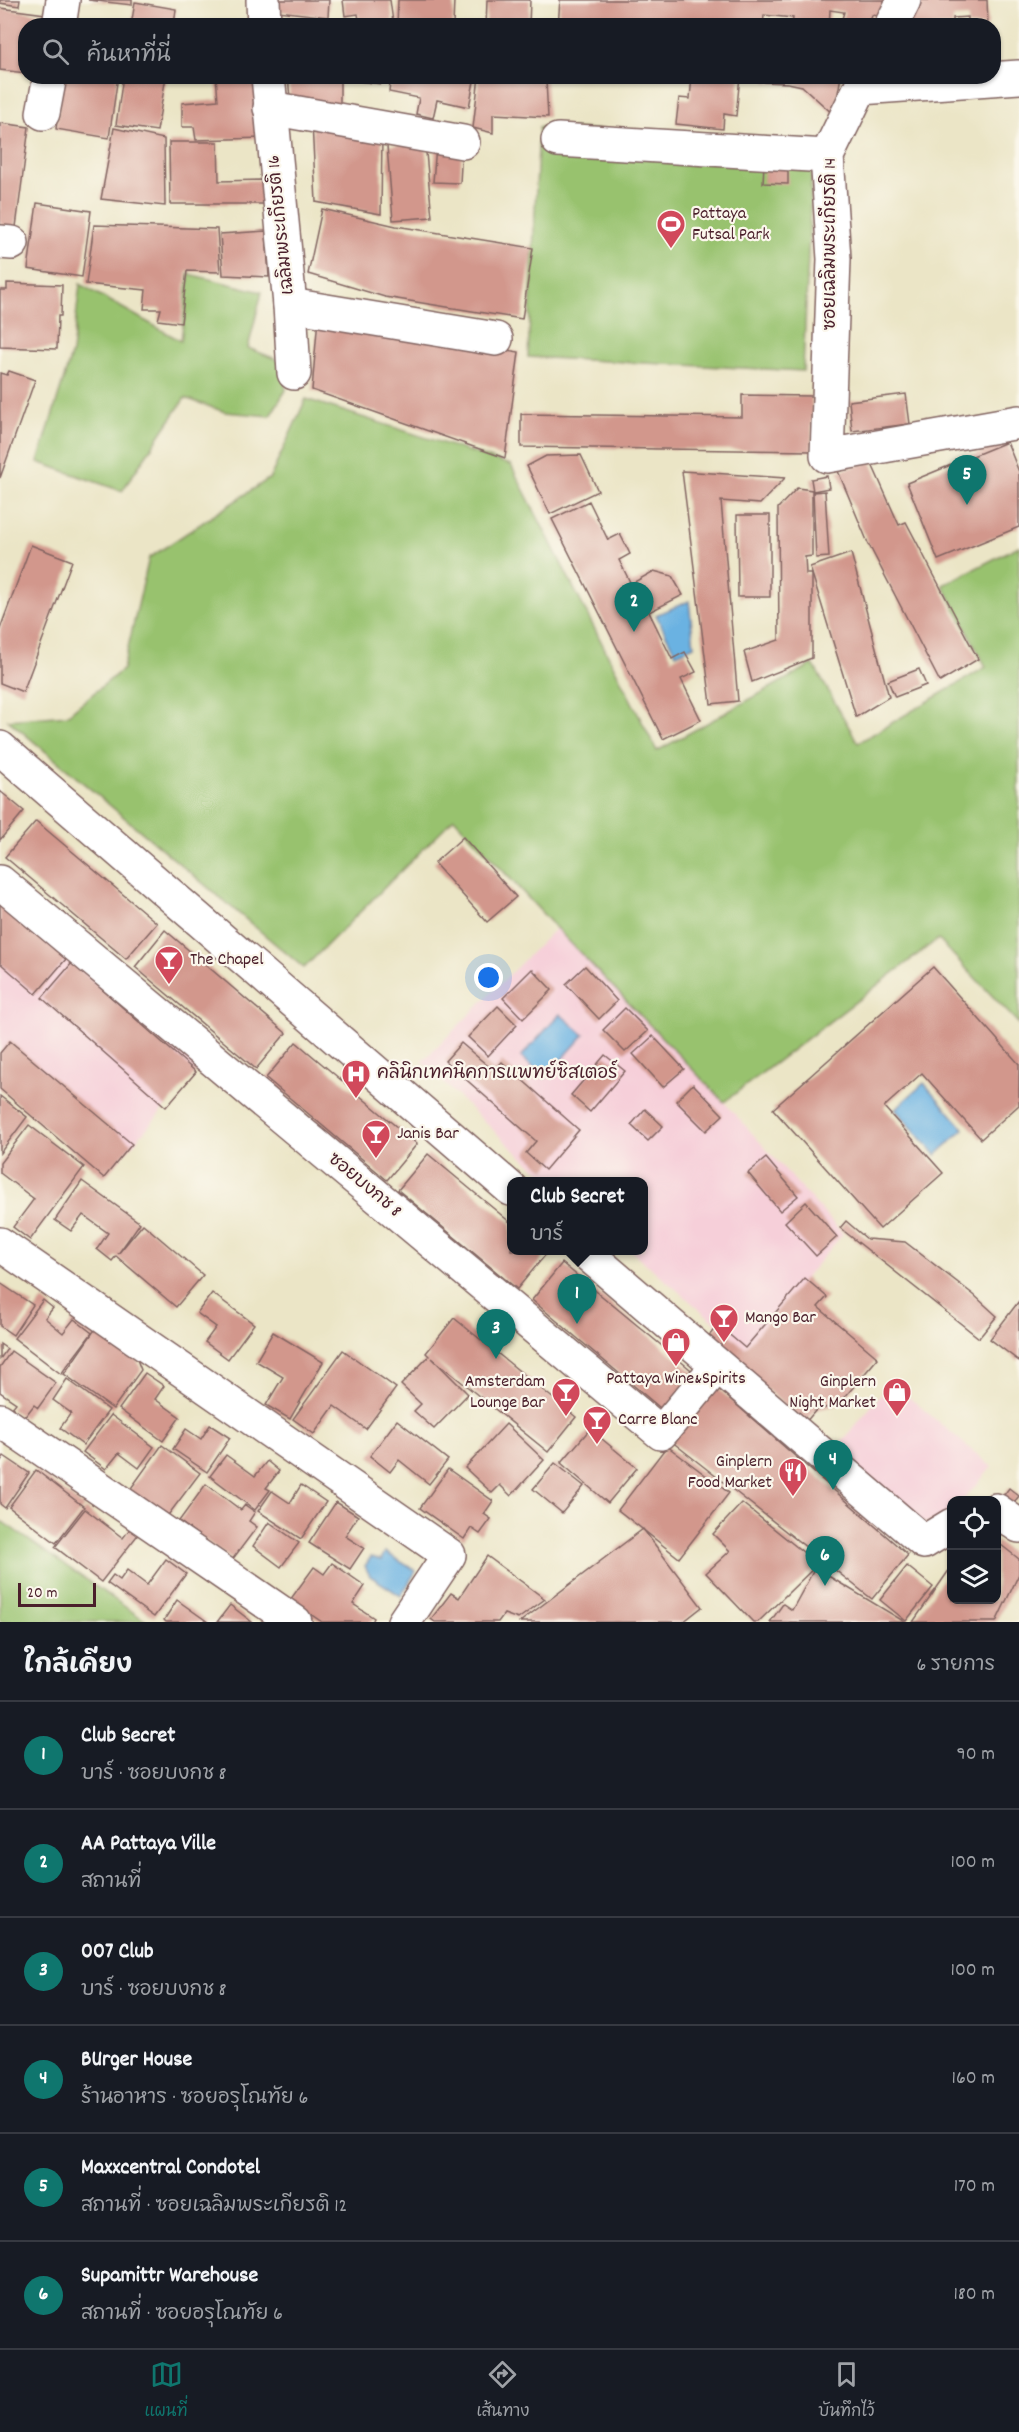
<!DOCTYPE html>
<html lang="th">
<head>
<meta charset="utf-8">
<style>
  body { margin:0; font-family:Dekko,"Playpen Sans Thai",sans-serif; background:#20242c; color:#f1f3f6 }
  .controls { position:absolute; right:18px; bottom:18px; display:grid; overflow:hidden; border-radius:12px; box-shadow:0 2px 4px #0004 }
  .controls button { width:54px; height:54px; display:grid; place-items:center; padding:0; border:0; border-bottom:2px solid #363941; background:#171b24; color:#f1f3f6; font:30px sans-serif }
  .scale { position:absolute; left:18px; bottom:15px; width:78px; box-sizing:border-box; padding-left:6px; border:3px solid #4a1f2b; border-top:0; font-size:16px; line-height:21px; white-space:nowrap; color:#4a1f2b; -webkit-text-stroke:4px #fbf7ec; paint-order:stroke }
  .you { position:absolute; left:489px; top:978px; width:21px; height:21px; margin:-15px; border:4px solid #fff; border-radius:50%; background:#1a73e8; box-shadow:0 0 0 9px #1a73e833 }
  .badge { display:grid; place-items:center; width:39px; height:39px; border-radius:50%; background:#0f766e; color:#fff; font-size:20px; font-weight:700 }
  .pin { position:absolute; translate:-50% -50px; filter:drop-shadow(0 2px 3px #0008) }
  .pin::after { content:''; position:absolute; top:32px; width:21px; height:18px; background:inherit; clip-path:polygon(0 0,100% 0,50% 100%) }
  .popup { position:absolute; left:507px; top:1177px; width:141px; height:78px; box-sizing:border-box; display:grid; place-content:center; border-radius:12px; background:#171b24; filter:drop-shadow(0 2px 4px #0005); font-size:20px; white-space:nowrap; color:#9ea1a6 }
  .popup b { font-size:22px; color:#f1f3f6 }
  .popup::after { content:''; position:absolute; left:50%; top:100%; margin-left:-12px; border:12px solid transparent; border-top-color:#171b24 }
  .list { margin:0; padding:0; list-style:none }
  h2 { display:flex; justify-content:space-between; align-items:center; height:78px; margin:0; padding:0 24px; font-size:26px }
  h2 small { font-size:20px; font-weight:400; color:#9ea1a6 }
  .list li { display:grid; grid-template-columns:39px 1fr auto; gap:18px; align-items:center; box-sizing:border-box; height:108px; padding:0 24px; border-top:2px solid #363941 }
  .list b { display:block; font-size:22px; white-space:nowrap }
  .list p { margin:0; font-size:20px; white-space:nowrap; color:#9ea1a6 }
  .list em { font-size:20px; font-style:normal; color:#9ea1a6 }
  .icon { flex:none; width:33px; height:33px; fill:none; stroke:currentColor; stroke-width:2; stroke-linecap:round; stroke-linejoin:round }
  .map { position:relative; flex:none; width:1019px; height:1622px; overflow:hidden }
  .search { position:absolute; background:#171b24; box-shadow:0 2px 4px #0004; left:18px; right:18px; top:18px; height:66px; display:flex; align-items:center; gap:15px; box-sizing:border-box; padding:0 21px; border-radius:24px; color:#9ea1a6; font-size:22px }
  .sheet { height:726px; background:#171b24 }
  nav { display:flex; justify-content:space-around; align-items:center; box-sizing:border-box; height:84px; border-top:2px solid #363941; background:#171b24; font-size:16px; color:#9ea1a6 }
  nav a { display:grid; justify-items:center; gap:3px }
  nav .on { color:#0f766e }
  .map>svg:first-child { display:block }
</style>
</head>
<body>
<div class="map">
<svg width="1019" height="1622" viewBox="0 0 1019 1622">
  <rect width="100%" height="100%" fill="#fbf7ec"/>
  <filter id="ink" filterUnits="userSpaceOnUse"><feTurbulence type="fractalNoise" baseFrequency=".0167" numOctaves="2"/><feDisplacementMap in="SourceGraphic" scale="12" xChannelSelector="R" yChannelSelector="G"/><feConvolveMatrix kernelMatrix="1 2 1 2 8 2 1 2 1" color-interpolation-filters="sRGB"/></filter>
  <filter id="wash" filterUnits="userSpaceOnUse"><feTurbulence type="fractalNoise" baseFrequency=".008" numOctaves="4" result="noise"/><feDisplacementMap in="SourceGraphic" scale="24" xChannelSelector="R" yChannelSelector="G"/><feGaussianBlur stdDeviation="1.35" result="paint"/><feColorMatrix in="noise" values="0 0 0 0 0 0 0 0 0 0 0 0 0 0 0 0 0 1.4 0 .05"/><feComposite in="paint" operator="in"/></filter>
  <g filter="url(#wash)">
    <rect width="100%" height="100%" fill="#ebe5c6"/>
    <g fill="#f6cfd9">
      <polygon points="0,898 199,1068 104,1178 0,1088"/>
      <polygon points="556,928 724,1102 843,1234 745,1348 631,1251 643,1250 643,1182 551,1181 512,1148 422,1062"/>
      <polygon points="891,1382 992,1467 963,1500 952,1500 951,1514 928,1523 913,1520 833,1453"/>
    </g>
    <g fill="#98c26e" stroke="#71704c" stroke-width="1.5">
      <polygon points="539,127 813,141 803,371 528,357"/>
      <polygon points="189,274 262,292 248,348 281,361 286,390 270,416 225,412 185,398 122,491 38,462 72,352 80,284 181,341"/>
      <polygon points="306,399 511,465 657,751 813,664 858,743 986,667 943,585 1019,546 1019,1024 938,939 724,1102 556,928 454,818 304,968 8,720 67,715 123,669 149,558 270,478"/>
      <polygon points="0,1520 147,1622 0,1622"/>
    </g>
    <g fill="#6bb2e2" stroke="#5a6886" stroke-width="1.5">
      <polygon points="689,601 694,646 676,654 656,615"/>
      <polygon points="560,1014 584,1035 545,1078 521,1057"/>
      <polygon points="924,1083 964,1129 936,1155 895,1109"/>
      <polygon points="385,1552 416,1571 401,1596 370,1576 365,1566 371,1557 381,1560"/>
    </g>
    <g id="blocks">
      <g fill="#d2978c">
        <polygon points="0,0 20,0 19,6 0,3"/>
        <polygon points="88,0 132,0 132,5"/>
        <polygon points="279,0 329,0 328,17 278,11"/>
        <polygon points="343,0 390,0 393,22 360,26 358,14 345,16"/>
        <polygon points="398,0 454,0 453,26 397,26"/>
        <polygon points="487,0 530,0 529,26 486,26"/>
        <polygon points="560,0 887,0 884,17 872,15 869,26 840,26 844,12 830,10 829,26 792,26 793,18 764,15 763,26 558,26"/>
        <polygon points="918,0 987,0 988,26 968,26 968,17 953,18 953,26 907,26"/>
        <polygon points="135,2 176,9 174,26 131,26"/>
        <polygon points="0,8 45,14 44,26 26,26 26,73 0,70"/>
        <polygon points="289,16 329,24 329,26 288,26"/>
        <polygon points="72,20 98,24 98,26 71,26"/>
        <polygon points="63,76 118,76 109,138 56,129"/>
        <polygon points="123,76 166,76 157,131 116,125"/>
        <polygon points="216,76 258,76 266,138 196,140 194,127 182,127 182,103 218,100"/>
        <polygon points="288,76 340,76 340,105 290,98"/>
        <polygon points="343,76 381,76 381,84 342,79"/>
        <polygon points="391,76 475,76 469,107 437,100 433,118 416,114 419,98 389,92"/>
        <polygon points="479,76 546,81 548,117 493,114 493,133 473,128"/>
        <polygon points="692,76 740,76 736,116 724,114 723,129 676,124 679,98 690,99"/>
        <polygon points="765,76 841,76 834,115 802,86 788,83 765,82"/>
        <polygon points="0,123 29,127 16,227 0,225"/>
        <polygon points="312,123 382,135 381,214 316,202"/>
        <polygon points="114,128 164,139 165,206 101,199"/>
        <polygon points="169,142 218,142 219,181 263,180 263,204 170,204"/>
        <polygon points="425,142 432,217 393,220 387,146"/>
        <polygon points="436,146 462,148 460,183 433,182"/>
        <polygon points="764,164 788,164 788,184 763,183"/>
        <polygon points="37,203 91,211 82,277 28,269"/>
        <polygon points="322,209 396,226 533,248 522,319 385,297 308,274"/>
        <polygon points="94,225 217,229 220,272 187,271 181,323 158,320 161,309 144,309 146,290 86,284"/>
        <polygon points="266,231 269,277 223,275 220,234"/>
        <polygon points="7,283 62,285 61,316 58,316 57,349 0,347 0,290 7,290"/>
        <polygon points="318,318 519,352 505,458 312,390"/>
        <polygon points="9,371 35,380 0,478 0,373 7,375"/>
        <polygon points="906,394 910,424 852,431 849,401"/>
        <polygon points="742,395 812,396 812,451 521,447 521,414 742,417"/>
        <polygon points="1007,442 1019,472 1019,527 938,560 907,483"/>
        <polygon points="581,455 598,491 550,514 527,466 546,456"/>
        <polygon points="871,462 899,525 906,522 978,659 940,682 868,543 838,471"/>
        <polygon points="682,471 785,478 760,504 721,501 738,701 711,704"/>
        <polygon points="827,476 829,488 813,491 811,479"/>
        <polygon points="797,488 812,490 812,556 805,557 806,574 812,574 812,658 752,682 744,652 779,640 778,508"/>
        <polygon points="825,491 829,557 816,558 813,492"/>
        <polygon points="589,501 608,540 620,534 630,554 619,560 631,584 654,571 672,576 683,595 649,612 672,659 685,652 696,672 681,679 701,720 663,739 552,519"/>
        <polygon points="737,515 770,515 770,597 738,597"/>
        <polygon points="31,545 72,561 23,692 0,683 0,629"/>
        <polygon points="851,553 889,697 856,717 810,567"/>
        <polygon points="919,669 926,685 895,697 888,681"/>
        <polygon points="0,791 24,811 0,840"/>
        <polygon points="36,821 157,923 126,959 5,857"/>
        <polygon points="463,837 516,897 487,922 434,863"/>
        <polygon points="0,903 66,959 36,994 0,963"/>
        <polygon points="165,930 286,1033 256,1069 135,967"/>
        <polygon points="72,963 196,1072 166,1107 42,998"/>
        <polygon points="585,966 617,1001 599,1019 566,984"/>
        <polygon points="933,967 1019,1064 1019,1105 981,1139 922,1073 884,1107 943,1173 880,1229 773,1109"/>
        <polygon points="532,969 552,990 523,1019 503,998"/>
        <polygon points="498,1006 517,1025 488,1056 468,1037"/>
        <polygon points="625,1008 648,1031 625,1052 603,1030"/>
        <polygon points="653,1036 684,1069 663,1087 633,1054"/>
        <polygon points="10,1041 132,1144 104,1178 0,1089 0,1053"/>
        <polygon points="296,1042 417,1144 387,1180 266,1078"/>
        <polygon points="461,1043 494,1071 502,1062 579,1130 545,1170 526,1153 536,1141 445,1061"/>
        <polygon points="605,1055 625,1071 590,1112 571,1095"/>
        <polygon points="693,1084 723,1115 706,1131 676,1101"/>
        <polygon points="0,1096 27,1117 0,1153"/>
        <polygon points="645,1109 663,1126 648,1141 631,1125"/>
        <polygon points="29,1125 84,1167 30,1240 13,1227 34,1199 0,1173 0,1163"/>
        <polygon points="428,1154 511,1223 511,1250 544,1250 547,1253 517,1289 398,1190"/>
        <polygon points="766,1158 798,1196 780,1211 748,1173"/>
        <polygon points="82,1181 140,1223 118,1254 143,1224 203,1275 176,1307 116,1256 112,1261 97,1249 108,1233 83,1215 71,1231 55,1220"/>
        <polygon points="806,1202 837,1237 816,1256 785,1222"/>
        <polygon points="846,1221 867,1239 905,1242 974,1295 997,1316 979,1338 840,1228"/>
        <polygon points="562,1263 696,1374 665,1412 532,1300"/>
        <polygon points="805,1278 827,1297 818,1307 878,1358 838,1405 816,1410 805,1423 707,1338 718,1325 745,1348"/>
        <polygon points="0,1283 33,1305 13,1335 0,1326"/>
        <polygon points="212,1293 254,1324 228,1359 205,1342 216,1327 197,1313"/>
        <polygon points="43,1300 53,1308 45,1318 63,1333 74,1319 92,1333 61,1374 14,1338"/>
        <polygon points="1019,1301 1019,1361 990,1339"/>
        <polygon points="454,1318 576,1417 548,1452 432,1358 468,1394 434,1429 414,1411 421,1404 401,1385 429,1356 426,1353"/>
        <polygon points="96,1328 136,1357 141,1370 113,1409 64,1374"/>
        <polygon points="273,1332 323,1362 290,1419 266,1405 283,1377 256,1361"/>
        <polygon points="0,1344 7,1349 0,1359"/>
        <polygon points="343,1350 396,1388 366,1429 334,1406 314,1434 293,1419"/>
        <polygon points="11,1351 56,1383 38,1408 34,1405 24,1418 11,1409 16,1403 0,1392 0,1367"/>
        <polygon points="145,1373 164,1386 155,1399 180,1417 163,1441 119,1409"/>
        <polygon points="67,1379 109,1410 83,1445 60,1428 71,1413 53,1400"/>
        <polygon points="715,1386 908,1555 872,1599 671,1441"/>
        <polygon points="111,1415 154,1447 139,1468 119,1453 106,1469 83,1452"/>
        <polygon points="397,1420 448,1460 429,1484 399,1460 390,1472 370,1456"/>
        <polygon points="506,1424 544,1460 511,1496 500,1485 492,1493 465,1468"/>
        <polygon points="210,1425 230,1438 207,1472 173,1449 186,1429 201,1439"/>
        <polygon points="590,1429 637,1468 608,1503 561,1463"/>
        <polygon points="162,1445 200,1473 166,1518 129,1491"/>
        <polygon points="667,1446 729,1493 679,1558 618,1510"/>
        <polygon points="226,1455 255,1476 267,1461 279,1471 266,1488 270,1490 255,1510 210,1476"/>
        <polygon points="4,1456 29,1473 5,1508 0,1504 0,1462"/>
        <polygon points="555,1463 584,1486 562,1513 533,1489"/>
        <polygon points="448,1469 493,1501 484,1514 491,1519 480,1534 471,1528 464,1539 420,1508"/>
        <polygon points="36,1470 84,1507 56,1543 9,1507"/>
        <polygon points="206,1484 241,1510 245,1505 255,1512 249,1521 257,1527 232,1560 179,1521"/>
        <polygon points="301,1485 326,1502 301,1539 258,1511 272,1491 290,1503"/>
        <polygon points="1009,1488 1019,1496 1011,1506 1001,1499"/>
        <polygon points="336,1502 358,1516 345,1536 364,1548 350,1569 309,1543"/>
        <polygon points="742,1503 818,1564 758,1622 753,1622 706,1573 730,1551 713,1534"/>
        <polygon points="85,1509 123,1538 132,1526 140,1532 101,1582 55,1547"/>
        <polygon points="269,1522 299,1543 281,1567 253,1546"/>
        <polygon points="643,1529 702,1607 683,1622 520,1622"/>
        <polygon points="996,1541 1019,1559 1019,1574 996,1622 913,1622 952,1566 952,1600 996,1600"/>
        <polygon points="487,1556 545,1599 518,1619 504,1614 498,1622 435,1622 431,1619 451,1593 459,1598"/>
        <polygon points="166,1559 186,1574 154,1617 107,1583 113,1575 120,1580 127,1570 147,1585"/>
        <polygon points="332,1563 365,1586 353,1604 374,1618 372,1622 322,1622 290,1600 314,1567 324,1574"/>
        <polygon points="907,1566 933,1587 906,1621 880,1600"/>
        <polygon points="815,1568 905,1622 770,1622 783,1604 792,1610"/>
        <polygon points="177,1600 208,1622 166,1622 164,1620"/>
        <polygon points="230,1605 252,1622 217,1622"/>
      </g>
    </g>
  </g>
  <g filter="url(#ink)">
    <use href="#blocks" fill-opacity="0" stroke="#826461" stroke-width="1.5"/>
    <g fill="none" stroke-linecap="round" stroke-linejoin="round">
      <g stroke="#826461" stroke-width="36">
        <g id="minor">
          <polyline points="263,0 264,26"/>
          <polyline points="59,26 63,0"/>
          <polyline points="891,26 904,0"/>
          <polyline points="268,76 290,305 294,373"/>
          <polyline points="866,76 827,156 834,259 827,456 1019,422"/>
          <polyline points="860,88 1019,77"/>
          <polyline points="270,108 463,142"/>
          <polyline points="43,113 50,76"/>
          <polyline points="558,140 827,156"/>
          <polyline points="0,242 12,243"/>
          <polyline points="290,305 496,339"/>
          <polyline points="0,748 511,1189"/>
          <polyline points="0,882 661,1433 717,1366"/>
          <polyline points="0,1244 449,1555 404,1622"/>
          <polyline points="583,1250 924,1542 952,1525"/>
          <polyline points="0,1420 295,1622"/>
          <polyline points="996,1510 1019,1526"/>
        </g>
      </g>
      <use href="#minor" stroke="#fff" stroke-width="33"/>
    </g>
  </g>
  <defs>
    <g id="stadium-pin" transform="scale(1.5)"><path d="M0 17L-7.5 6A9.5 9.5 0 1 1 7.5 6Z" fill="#d1495b" stroke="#fbf7ec"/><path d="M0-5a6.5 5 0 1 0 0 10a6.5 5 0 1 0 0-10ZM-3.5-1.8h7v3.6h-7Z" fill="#fff"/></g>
    <g id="bar-pin" transform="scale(1.5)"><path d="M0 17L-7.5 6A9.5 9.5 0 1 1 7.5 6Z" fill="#d1495b" stroke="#fbf7ec"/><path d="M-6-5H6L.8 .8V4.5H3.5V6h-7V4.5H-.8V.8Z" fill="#fff"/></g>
    <g id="hospital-pin" transform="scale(1.5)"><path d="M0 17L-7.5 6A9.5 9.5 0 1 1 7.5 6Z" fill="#d1495b" stroke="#fbf7ec"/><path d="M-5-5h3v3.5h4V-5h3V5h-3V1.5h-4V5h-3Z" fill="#fff"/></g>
    <g id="shop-pin" transform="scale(1.5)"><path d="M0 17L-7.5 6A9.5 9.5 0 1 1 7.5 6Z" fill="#d1495b" stroke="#fbf7ec"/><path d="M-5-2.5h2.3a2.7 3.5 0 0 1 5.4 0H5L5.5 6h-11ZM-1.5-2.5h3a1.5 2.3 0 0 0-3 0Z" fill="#fff"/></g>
    <g id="restaurant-pin" transform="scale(1.5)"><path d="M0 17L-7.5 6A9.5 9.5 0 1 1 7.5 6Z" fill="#d1495b" stroke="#fbf7ec"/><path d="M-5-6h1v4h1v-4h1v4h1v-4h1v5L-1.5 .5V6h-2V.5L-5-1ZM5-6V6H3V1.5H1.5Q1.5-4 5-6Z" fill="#fff"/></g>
  </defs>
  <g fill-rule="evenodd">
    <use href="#stadium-pin" x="671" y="224"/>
    <use href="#bar-pin" x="169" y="960"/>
    <use href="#hospital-pin" x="356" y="1074"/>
    <use href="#bar-pin" x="376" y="1134"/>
    <use href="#bar-pin" x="724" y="1318"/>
    <use href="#shop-pin" x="676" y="1342"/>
    <use href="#bar-pin" x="566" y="1392"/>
    <use href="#shop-pin" x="897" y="1392"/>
    <use href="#bar-pin" x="597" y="1420"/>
    <use href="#restaurant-pin" x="793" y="1472"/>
  </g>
  <g text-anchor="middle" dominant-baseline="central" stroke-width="4.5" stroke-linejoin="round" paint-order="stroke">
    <g font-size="18" fill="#4a1f2b" stroke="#fbf7ec" text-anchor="start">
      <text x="692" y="214">Pattaya<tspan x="692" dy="21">Futsal Park</tspan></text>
      <text x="190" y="960">The Chapel</text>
      <text x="377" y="1074">คลินิกเทคนิคการแพทย์ซิสเตอร์</text>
      <text x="397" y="1134">Janis Bar</text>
      <text x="745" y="1318">Mango Bar</text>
      <text x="676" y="1379" text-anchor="middle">Pattaya Wine&amp;Spirits</text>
      <text x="545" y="1382" text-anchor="end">Amsterdam<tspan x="545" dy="21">Lounge Bar</tspan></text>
      <text x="876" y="1382" text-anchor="end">Ginplern<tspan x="876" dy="21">Night Market</tspan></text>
      <text x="618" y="1420">Carre Blanc</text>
      <text x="772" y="1462" text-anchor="end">Ginplern<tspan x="772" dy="21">Food Market</tspan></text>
    </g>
    <g font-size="18" fill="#4a1f2b" stroke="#fbf7ec">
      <text transform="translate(282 225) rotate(-96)">เฉลิมพระเกียรติ 16</text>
      <text transform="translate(831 244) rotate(-90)">ซอยเฉลิมพระเกียรติ 14</text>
      <text transform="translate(364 1186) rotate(40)">ซอยบงกช 8</text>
    </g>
  </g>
</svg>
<div class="controls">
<button><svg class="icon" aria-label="locate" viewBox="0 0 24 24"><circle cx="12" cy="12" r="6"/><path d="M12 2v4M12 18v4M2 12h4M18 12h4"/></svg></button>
<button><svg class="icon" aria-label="layers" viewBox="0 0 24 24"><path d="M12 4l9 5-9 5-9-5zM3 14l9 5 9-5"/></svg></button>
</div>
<div class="scale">20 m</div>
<div class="you"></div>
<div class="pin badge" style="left:577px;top:1324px">1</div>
<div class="popup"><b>Club Secret</b>บาร์</div>
<div class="pin badge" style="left:634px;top:632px">2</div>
<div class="pin badge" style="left:496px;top:1359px">3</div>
<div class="pin badge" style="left:833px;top:1490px">4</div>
<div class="pin badge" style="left:967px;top:505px">5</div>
<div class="pin badge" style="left:825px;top:1586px">6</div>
<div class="search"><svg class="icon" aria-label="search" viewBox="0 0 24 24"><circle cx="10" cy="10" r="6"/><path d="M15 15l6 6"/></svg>ค้นหาที่นี่</div>
</div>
<section class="sheet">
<h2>ใกล้เคียง<small>6 รายการ</small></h2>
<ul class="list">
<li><span class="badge">1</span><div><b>Club Secret</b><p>บาร์ · ซอยบงกช 8</p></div><em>90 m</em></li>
<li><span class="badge">2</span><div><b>AA Pattaya Ville</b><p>สถานที่</p></div><em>100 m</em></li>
<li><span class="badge">3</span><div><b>007 Club</b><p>บาร์ · ซอยบงกช 8</p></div><em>100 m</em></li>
<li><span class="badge">4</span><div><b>BUrger House</b><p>ร้านอาหาร · ซอยอรุโณทัย 6</p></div><em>160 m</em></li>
<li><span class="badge">5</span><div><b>Maxxcentral Condotel</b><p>สถานที่ · ซอยเฉลิมพระเกียรติ 12</p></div><em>170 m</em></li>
<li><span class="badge">6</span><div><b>Supamittr Warehouse</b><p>สถานที่ · ซอยอรุโณทัย 6</p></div><em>180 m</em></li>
</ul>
</section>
<nav>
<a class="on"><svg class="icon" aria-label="map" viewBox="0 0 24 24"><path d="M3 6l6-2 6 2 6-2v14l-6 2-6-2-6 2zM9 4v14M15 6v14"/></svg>แผนที่</a>
<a><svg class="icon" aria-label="directions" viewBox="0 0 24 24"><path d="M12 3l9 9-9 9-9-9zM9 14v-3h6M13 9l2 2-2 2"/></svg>เส้นทาง</a>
<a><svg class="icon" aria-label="saved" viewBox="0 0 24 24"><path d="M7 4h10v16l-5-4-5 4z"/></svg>บันทึกไว้</a>
</nav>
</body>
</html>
